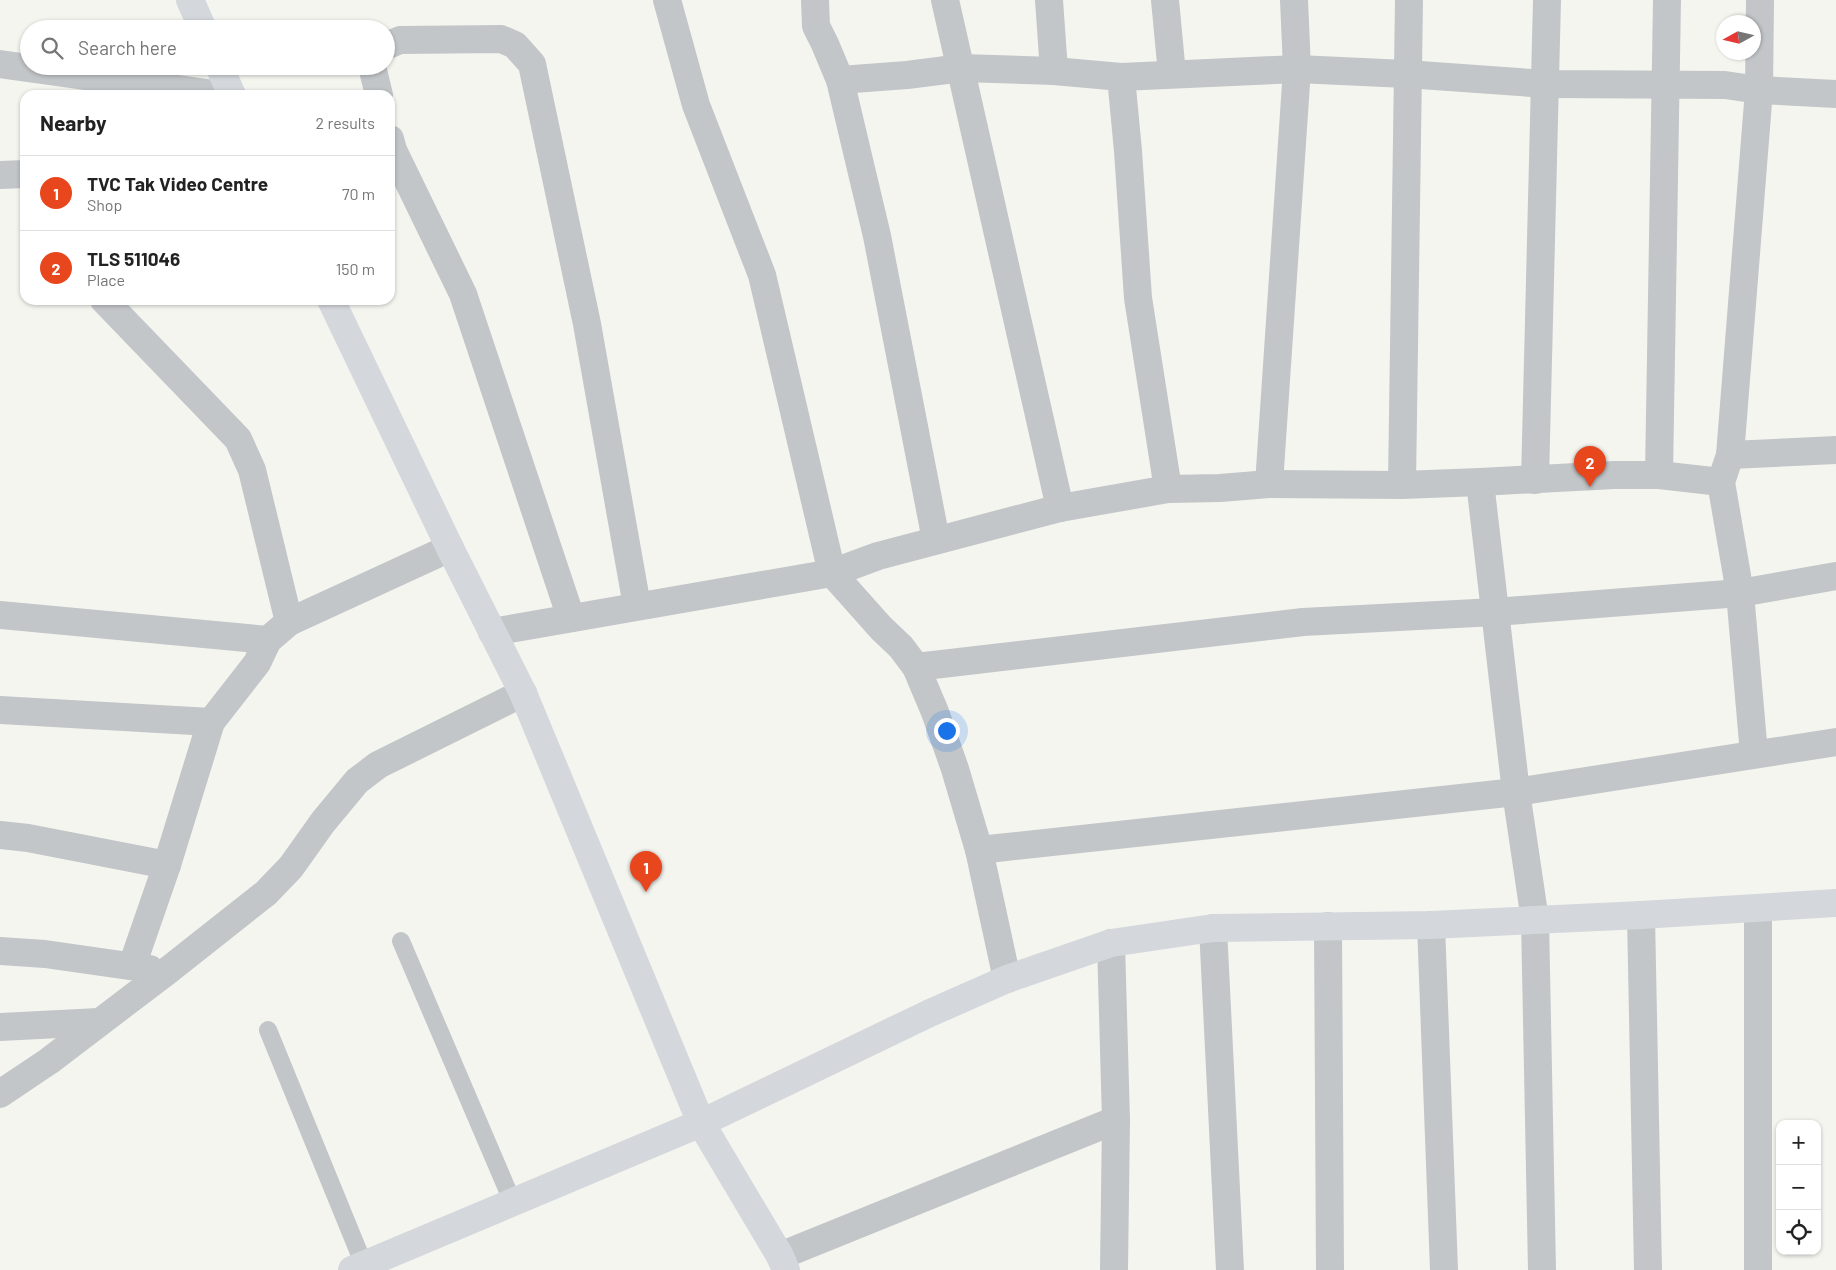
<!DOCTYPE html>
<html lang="en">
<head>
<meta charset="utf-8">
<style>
  body { margin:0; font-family:Barlow,sans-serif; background:#f6f6f6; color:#222 }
  .controls { position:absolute; right:15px; bottom:15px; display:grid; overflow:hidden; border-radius:10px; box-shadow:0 1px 4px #0004 }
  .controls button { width:45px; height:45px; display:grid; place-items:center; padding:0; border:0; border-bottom:1px solid #e0e0e0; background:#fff; color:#222; font:25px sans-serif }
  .compass { position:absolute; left:1716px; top:15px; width:45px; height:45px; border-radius:50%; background:#fff; box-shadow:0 1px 4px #0004; rotate:262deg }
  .you { position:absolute; left:946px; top:730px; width:18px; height:18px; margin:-12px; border:4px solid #fff; border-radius:50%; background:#1a73e8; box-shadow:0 0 0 8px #1a73e833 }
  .badge { display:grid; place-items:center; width:32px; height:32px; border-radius:50%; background:#e8461d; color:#fff; font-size:16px; font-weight:700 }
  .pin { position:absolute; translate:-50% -41px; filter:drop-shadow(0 1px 2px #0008) }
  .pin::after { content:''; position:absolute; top:26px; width:18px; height:15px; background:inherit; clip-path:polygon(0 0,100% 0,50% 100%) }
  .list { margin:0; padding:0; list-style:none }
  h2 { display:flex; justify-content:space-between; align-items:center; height:65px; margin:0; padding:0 20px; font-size:21px }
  h2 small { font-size:16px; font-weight:400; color:#767676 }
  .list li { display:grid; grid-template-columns:32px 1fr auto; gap:15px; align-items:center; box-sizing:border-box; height:75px; padding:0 20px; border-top:1px solid #e0e0e0 }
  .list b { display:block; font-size:19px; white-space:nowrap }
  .list p { margin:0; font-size:16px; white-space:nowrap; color:#767676 }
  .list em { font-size:16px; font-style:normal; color:#767676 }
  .icon { flex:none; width:28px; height:28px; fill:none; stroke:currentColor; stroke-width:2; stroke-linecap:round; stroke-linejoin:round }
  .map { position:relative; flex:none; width:1836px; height:1270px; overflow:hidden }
  .search { position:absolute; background:#fff; box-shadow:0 1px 4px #0004; left:20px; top:20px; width:375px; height:55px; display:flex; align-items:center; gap:12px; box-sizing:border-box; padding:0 18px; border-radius:28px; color:#767676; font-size:19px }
  .panel { position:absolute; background:#fff; box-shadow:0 1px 4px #0004; left:20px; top:90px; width:375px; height:215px; border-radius:15px }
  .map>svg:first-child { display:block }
</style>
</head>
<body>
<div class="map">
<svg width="1836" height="1270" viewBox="0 0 1836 1270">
  <rect width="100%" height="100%" fill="#f5f5f0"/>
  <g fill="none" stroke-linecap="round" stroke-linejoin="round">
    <g stroke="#c2c6c9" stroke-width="18">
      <polyline points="401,941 513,1203"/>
      <polyline points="268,1030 364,1265"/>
    </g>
    <g stroke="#c2c6c9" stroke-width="28">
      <polyline points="667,0 696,105 762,275 832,573 881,628 901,647 916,667 935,712 955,769 979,850 1007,979"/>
      <polyline points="815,0 816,26 825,44 840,80 877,236 936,540"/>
      <polyline points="945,0 1060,508"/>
      <polyline points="1049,0 1054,71"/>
      <polyline points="1165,0 1172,74"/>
      <polyline points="386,46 400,40 501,39 515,45 532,64 587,324 637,606"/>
      <polyline points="0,64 221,95"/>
      <polyline points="372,66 379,95"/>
      <polyline points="1121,77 1128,151 1138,298 1168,489"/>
      <polyline points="840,80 907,75 962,68 1054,71 1121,77 1297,69 1406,74 1546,84 1725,85 1759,90 1836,94"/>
      <polyline points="390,139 393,150 463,294 571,618"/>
      <polyline points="0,175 25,174"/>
      <polyline points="104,300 238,439 252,470 289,622"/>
      <polyline points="1730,455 1836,450"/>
      <polyline points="1659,475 1667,0"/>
      <polyline points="1535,480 1547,0"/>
      <polyline points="1480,482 1516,792 1535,920 1542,1270"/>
      <polyline points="1269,484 1297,69 1294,0"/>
      <polyline points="1402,485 1409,0"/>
      <polyline points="0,615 268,640"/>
      <polyline points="492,632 832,573 878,556 1060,508 1168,489 1220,488 1269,484 1402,485 1480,482 1614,475 1659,475 1721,482"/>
      <polyline points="916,667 1303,622 1495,612 1740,593 1836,576"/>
      <polyline points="0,710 211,722"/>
      <polyline points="1754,754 1740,593 1721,482 1730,455 1759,90 1760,0"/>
      <polyline points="0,835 28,838 167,865"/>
      <polyline points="979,850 1516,792 1836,742"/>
      <polyline points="1758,908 1758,1270"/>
      <polyline points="1641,915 1648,1270"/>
      <polyline points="1431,925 1444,1270"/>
      <polyline points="1328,926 1330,1270"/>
      <polyline points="1213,928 1230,1270"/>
      <polyline points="1111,943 1116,1120 1114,1270"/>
      <polyline points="0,951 45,954 150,969"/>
      <polyline points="132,966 167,865 211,722 257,663 268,640 289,622 450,548"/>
      <polyline points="0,1027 99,1022"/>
      <polyline points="0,1094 49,1061 166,972 266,893 291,867 323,822 357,781 378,765 523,693"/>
      <polyline points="780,1256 1116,1120"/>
    </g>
    <g stroke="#d4d8dc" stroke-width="28">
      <polyline points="190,0 203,29"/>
      <polyline points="219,66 232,95"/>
      <polyline points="331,300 450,548 523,693 701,1123 780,1256 786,1270"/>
      <polyline points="352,1270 701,1123 930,1013 1007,979 1111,943 1213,928 1431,925 1641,915 1836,903"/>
    </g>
  </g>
</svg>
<div class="controls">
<button>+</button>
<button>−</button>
<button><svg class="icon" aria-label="locate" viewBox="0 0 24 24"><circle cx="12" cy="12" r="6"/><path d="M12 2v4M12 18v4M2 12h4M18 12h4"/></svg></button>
</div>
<svg class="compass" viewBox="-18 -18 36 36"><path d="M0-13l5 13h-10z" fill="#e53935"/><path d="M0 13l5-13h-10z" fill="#767676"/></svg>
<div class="you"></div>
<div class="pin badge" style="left:646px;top:892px">1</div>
<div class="pin badge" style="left:1590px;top:487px">2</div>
<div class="search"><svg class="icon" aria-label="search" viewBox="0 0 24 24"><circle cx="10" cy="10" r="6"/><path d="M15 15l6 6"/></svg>Search here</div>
<section class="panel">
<h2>Nearby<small>2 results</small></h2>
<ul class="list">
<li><span class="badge">1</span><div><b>TVC Tak Video Centre</b><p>Shop</p></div><em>70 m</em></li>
<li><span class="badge">2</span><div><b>TLS 511046</b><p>Place</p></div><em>150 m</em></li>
</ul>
</section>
</div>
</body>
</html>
